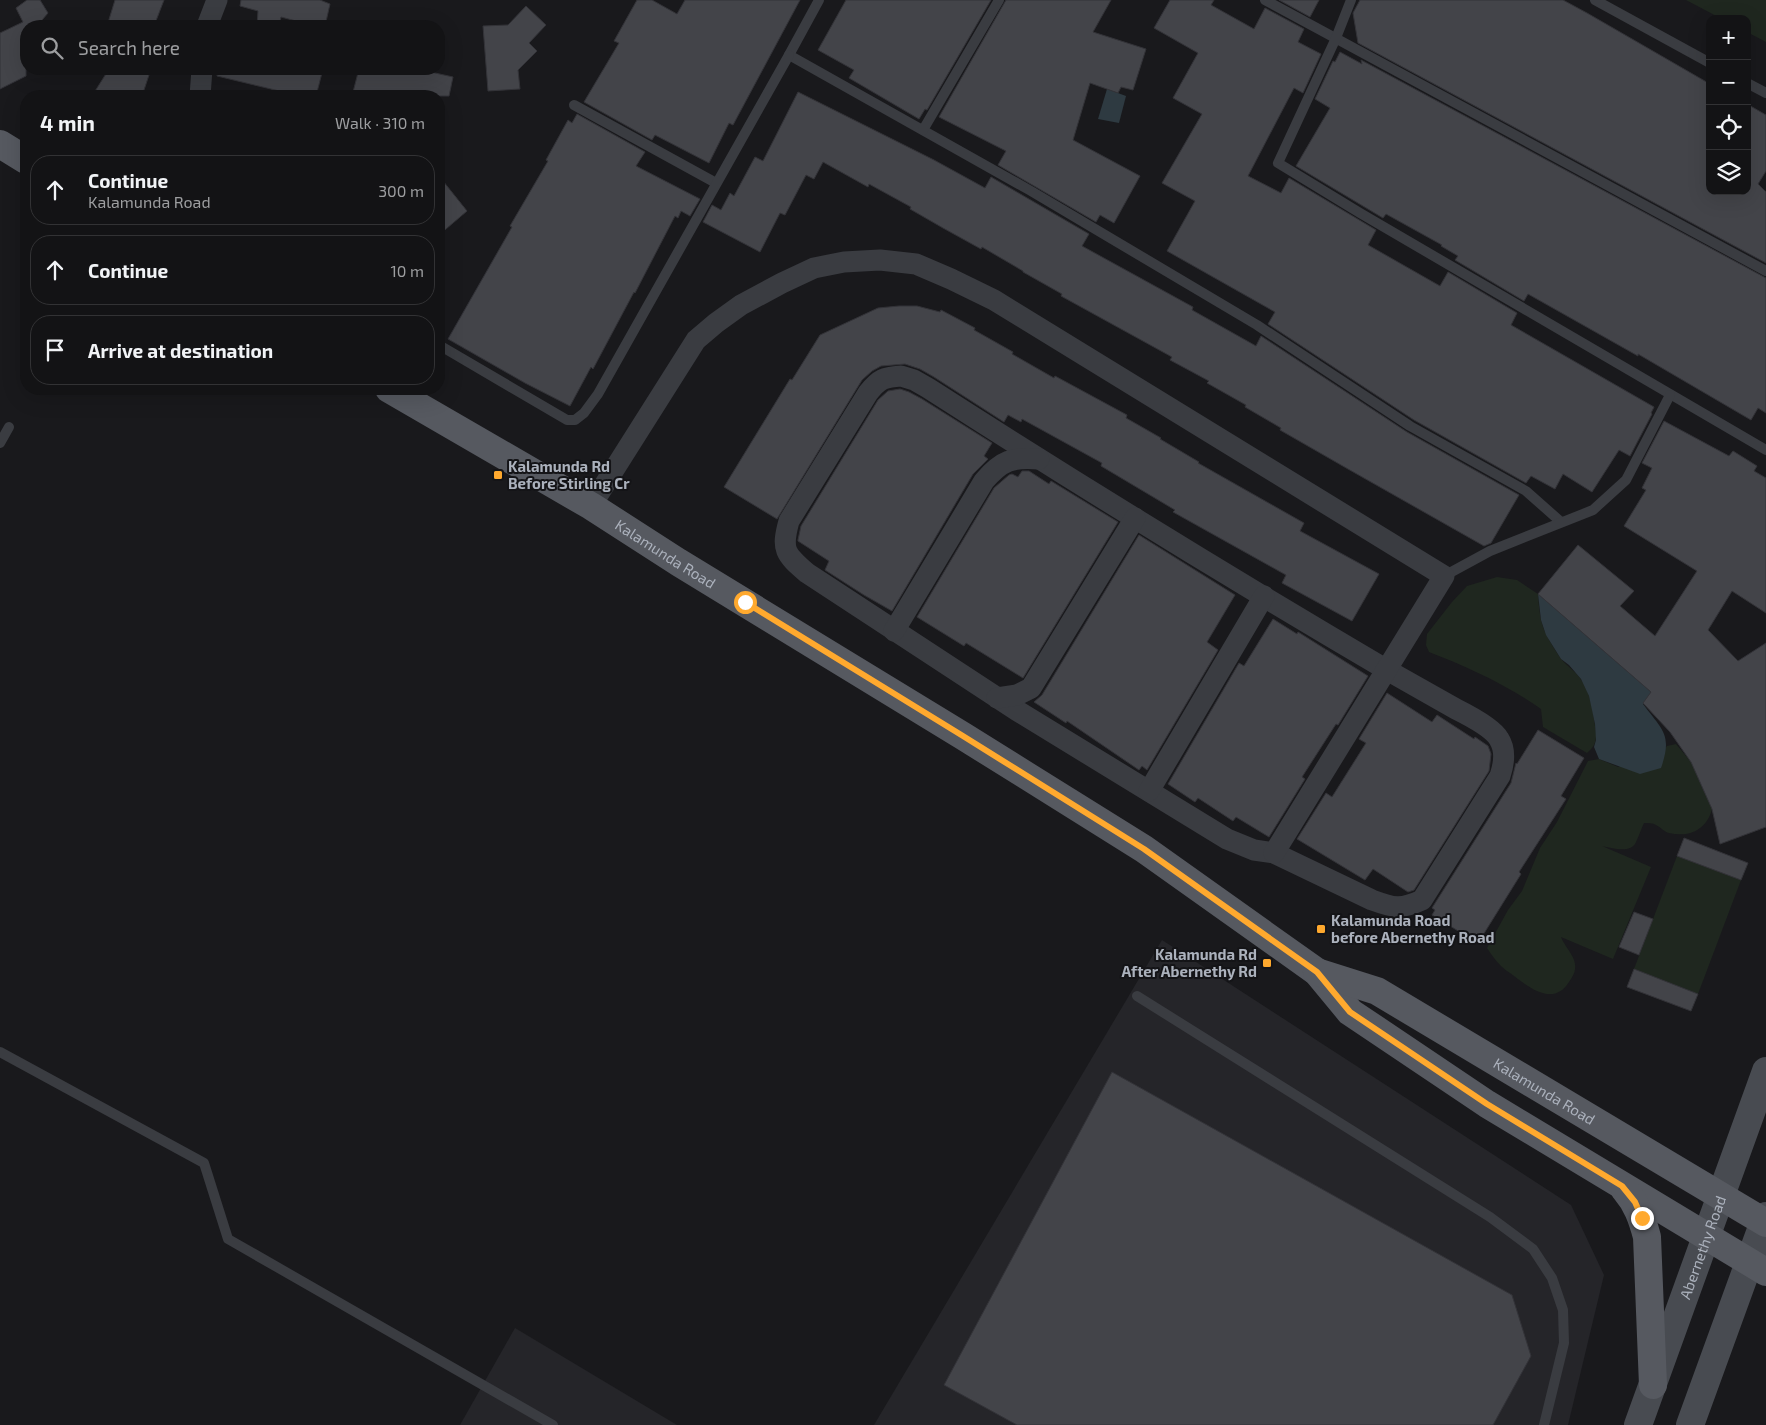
<!DOCTYPE html>
<html lang="en">
<head>
<meta charset="utf-8">
<style>
  body { margin:0; font-family:"Exo 2",sans-serif; background:#202022; color:#f1f3f6 }
  .controls { position:absolute; right:15px; top:15px; display:grid; overflow:hidden; border-radius:10px; box-shadow:0 5px 20px #0002 }
  .controls button { width:45px; height:45px; display:grid; place-items:center; padding:0; border:0; border-bottom:1px solid #323234; background:#131315; color:#f1f3f6; font:25px sans-serif }
  .stop { position:absolute; width:15px; height:15px; margin:-11px; border:4px solid #ffa92e; border-radius:50%; background:#fff }
  .stop.end { background:#ffa92e; border-color:#fff; box-shadow:0 1px 5px #0008 }
  .list { margin:0; padding:0; list-style:none }
  h2 { display:flex; justify-content:space-between; align-items:center; height:65px; margin:0; padding:0 20px; font-size:21px }
  h2 small { font-size:16px; font-weight:400; color:#9d9ea0 }
  .list li { display:grid; grid-template-columns:32px 1fr auto; gap:15px; align-items:center; box-sizing:border-box; height:70px; margin:0 10px 10px; padding:0 10px; border:1px solid #323234; border-radius:20px }
  .list b { display:block; font-size:19px; white-space:nowrap }
  .list p { margin:0; font-size:16px; white-space:nowrap; color:#9d9ea0 }
  .list em { font-size:16px; font-style:normal; color:#9d9ea0 }
  .icon { flex:none; width:28px; height:28px; fill:none; stroke:currentColor; stroke-width:2; stroke-linecap:round; stroke-linejoin:round }
  .map { position:relative; flex:none; width:1766px; height:1425px; overflow:hidden }
  .search { position:absolute; background:#131315; box-shadow:0 5px 20px #0002; left:20px; top:20px; width:425px; height:55px; display:flex; align-items:center; gap:12px; box-sizing:border-box; padding:0 18px; border-radius:20px; color:#9d9ea0; font-size:19px }
  .panel { position:absolute; background:#131315; box-shadow:0 5px 20px #0002; left:20px; top:90px; width:425px; height:305px; border-radius:20px }
  .map>svg:first-child { display:block }
</style>
</head>
<body>
<div class="map">
<svg width="1766" height="1425" viewBox="0 0 1766 1425">
  <rect width="100%" height="100%" fill="#19191c"/>
  <g fill="#252529">
    <polygon points="1162,940 1571,1205 1604,1275 1568,1425 874,1425"/>
    <polygon points="515,1328 677,1425 460,1425"/>
  </g>
  <g fill="#1f271f">
    <polygon points="1686,0 1766,0 1766,42 1747,32 1747,19 1722,19"/>
    <path d="M1497,577L1517,580L1538,594C1539,608 1540,623 1547,636C1550,642 1557,653 1561,659C1567,666 1575,671 1580,678C1590,692 1593,709 1595,726C1597,738 1597,745 1587,753L1543,727L1541,709C1507,685 1468,667 1429,652L1426,645L1427,634L1452,602L1467,586Z"/>
    <path d="M1676,744L1691,762L1712,809C1707,829 1690,838 1669,833C1664,832 1661,827 1656,825C1653,823 1648,823 1644,823C1641,829 1639,836 1636,842C1631,854 1612,848 1602,846L1651,867L1613,959L1561,937C1564,945 1571,952 1574,960C1577,969 1574,975 1569,982C1553,1008 1527,986 1510,973C1507,971 1504,969 1501,966C1496,961 1491,954 1487,948L1508,910L1522,891L1540,848L1557,822L1588,761L1599,759L1618,767L1663,751L1667,746Z"/>
    <polygon points="1677,856 1741,880 1698,994 1634,969"/>
  </g>
  <g fill="#2e3a41">
    <polygon points="1107,89 1126,96 1119,123 1098,119"/>
    <path d="M1538,594L1651,692L1643,704C1662,730 1673,734 1661,768L1640,774L1599,759L1594,747L1596,740L1595,724L1589,696L1581,679L1569,665L1561,659L1546,635L1541,620Z"/>
  </g>
  <g fill="#434449" stroke="#333338">
    <polygon points="27,0 40,0 48,13 37,26 26,26 26,76 0,89 0,33 23,22 16,8"/>
    <polygon points="115,0 164,0 154,26 107,26"/>
    <polygon points="241,0 320,0 330,4 325,26 315,26 281,17 279,26 257,26 258,11 240,6"/>
    <polygon points="637,0 652,0 677,14 685,0 800,0 733,125 729,123 709,163 655,135 652,140 584,102 619,43 614,41"/>
    <polygon points="846,0 991,0 927,110 925,109 919,119 849,78 854,70 818,50"/>
    <polygon points="1006,0 1111,0 1093,32 1146,49 1133,90 1121,87 1118,93 1090,83 1073,140 1140,176 1114,223 1100,215 1096,222 998,165 1006,151 939,117"/>
    <polygon points="1170,0 1214,0 1211,5 1254,29 1265,8 1304,29 1298,42 1321,54 1303,93 1294,88 1248,176 1281,193 1289,178 1376,230 1368,245 1440,286 1448,272 1517,313 1511,325 1654,407 1651,413 1652,414 1630,456 1619,450 1592,492 1563,474 1555,489 1531,476 1526,483 1414,420 1268,324 1275,312 1167,251 1195,201 1162,183 1202,114 1173,98 1198,53 1154,28"/>
    <polygon points="1279,0 1319,0 1310,17"/>
    <polygon points="1360,0 1563,0 1587,13 1710,84 1710,191 1747,191 1747,104 1766,115 1766,171 1758,184 1766,192 1766,263 1358,43 1353,13"/>
    <polygon points="526,6 546,25 529,43 537,51 518,70 520,89 488,91 483,26 508,25"/>
    <polygon points="1340,52 1362,64 1361,60 1766,278 1766,413 1758,408 1751,420 1638,354 1638,356 1528,294 1524,301 1455,260 1458,256 1441,246 1442,245 1386,214 1383,218 1296,166 1330,108 1315,99 1333,61 1335,62"/>
    <polygon points="109,69 151,69 142,96 92,96"/>
    <polygon points="218,69 323,69 316,96 300,96 217,76"/>
    <polygon points="359,69 417,69 453,77 449,96 352,96"/>
    <polygon points="798,92 934,160 985,188 991,177 1089,234 1082,246 1193,307 1192,310 1256,346 1261,336 1407,432 1519,495 1491,543 1484,546 1348,469 1280,430 1281,428 1245,407 1246,405 1207,383 1209,381 1170,360 1172,357 1061,296 1062,294 1023,272 1023,271 982,247 981,249 943,228 910,209 911,207 869,184 868,187 823,162 814,179 806,175 785,215 780,213 760,252 703,222 712,205 721,210 730,193 734,196 755,157 763,161"/>
    <polygon points="577,114 645,152 636,166 700,199 690,216 681,211 678,218 675,216 635,293 634,292 593,369 591,367 570,406 525,383 448,339 512,227 510,226 548,161 546,160 568,120 572,123"/>
    <polygon points="439,176 467,211 439,235"/>
    <polygon points="899,306 917,306 940,312 941,310 975,328 974,330 1013,352 1012,354 1054,378 1055,376 1127,415 1126,418 1161,438 1160,439 1199,462 1198,463 1304,523 1300,531 1379,574 1352,621 1282,583 1286,575 1173,512 1175,510 1101,466 1102,463 1022,419 1021,422 1008,415 1004,422 934,377 920,369 905,364 881,366 872,371 862,380 777,519 724,487 790,379 792,380 820,335 878,308"/>
    <polygon points="900,389 909,392 922,399 992,443 984,456 988,459 973,474 892,611 864,595 825,570 829,561 798,541 798,540 801,526 878,400 888,391"/>
    <polygon points="1664,421 1729,456 1733,451 1757,466 1754,471 1766,478 1766,613 1732,591 1708,630 1738,661 1766,643 1766,827 1720,844 1712,809 1691,762 1670,732 1643,703 1651,692 1538,594 1578,545 1634,591 1620,606 1655,636 1697,571 1624,526 1646,490 1642,488 1652,468 1642,463"/>
    <polygon points="1022,471 1029,471 1049,484 1051,481 1118,522 1023,678 966,643 964,646 917,617 994,488 1009,475 1012,474 1018,477"/>
    <polygon points="1139,535 1235,595 1207,642 1218,650 1147,770 1142,766 1139,770 1067,721 1066,723 1034,702 1042,695"/>
    <polygon points="1273,619 1297,634 1298,632 1368,676 1338,725 1336,724 1302,777 1305,779 1269,837 1236,817 1233,821 1198,798 1195,802 1168,784 1239,663 1244,666"/>
    <polygon points="1387,693 1432,722 1437,715 1474,739 1475,737 1488,746 1491,754 1489,771 1414,890 1408,892 1373,869 1365,880 1297,839 1326,793 1332,797 1366,743 1359,739"/>
    <polygon points="1538,730 1584,758 1561,796 1566,799 1519,872 1521,874 1478,943 1432,915 1435,910 1432,908 1511,783 1516,763 1517,764"/>
    <polygon points="1684,838 1748,863 1741,880 1677,856"/>
    <polygon points="1634,912 1653,919 1639,955 1619,947"/>
    <polygon points="1634,969 1698,994 1691,1011 1627,987"/>
    <polygon points="1112,1072 1512,1295 1531,1356 1493,1425 1017,1425 944,1385"/>
  </g>
  <g fill="none" stroke-linecap="round" stroke-linejoin="round">
    <g stroke="#3a3c41" stroke-width="10">
      <polyline points="819,0 789,55 1031,191 1257,325 1410,426 1526,491 1561,522"/>
      <polyline points="1265,0 1766,271"/>
      <polyline points="1351,0 1336,38 1278,163 1360,213 1766,450"/>
      <polyline points="1595,0 1710,63"/>
      <polyline points="1747,83 1766,93"/>
      <polyline points="574,105 716,183"/>
      <polyline points="923,130 999,0"/>
      <polyline points="439,345 567,420 575,420 584,413 598,394 789,55"/>
      <polyline points="0,443 9,427"/>
      <polyline points="1444,576 1490,551 1593,510 1626,480 1670,395"/>
      <polyline points="1137,996 1490,1217 1533,1249 1552,1278 1563,1310 1564,1343 1544,1425"/>
      <polyline points="0,1052 204,1163 228,1239 553,1425"/>
    </g>
    <g stroke="#3a3c41" stroke-width="21">
      <polyline points="207,26 217,0"/>
      <polyline points="200,96 202,69"/>
      <path d="M901,376L914,380L928,388C1079,485 1232,579 1387,670C1410,683 1433,696 1456,709C1468,715 1493,728 1499,739C1506,750 1504,764 1500,776L1422,900C1400,910 1394,908 1372,900L1274,853L1254,850L1227,839L1016,710L807,573C785,554 781,550 789,521L868,393C879,379 884,377 901,376Z"/>
      <polyline points="591,506 696,340 716,323 741,305 782,283 814,268 844,262 880,260 916,264 951,279 994,300 1444,576 1274,853"/>
      <path d="M894,631L984,481C1002,460 1012,457 1039,459"/>
      <polyline points="997,698 1017,695 1031,688 1135,518"/>
      <polyline points="1149,791 1264,596"/>
    </g>
    <g stroke="#484b51" stroke-width="28">
      <path id="s1" d="M1638,1425L1766,1071"/>
      <polyline points="1690,1425 1766,1216"/>
    </g>
    <g stroke="#565960" stroke-width="28">
      <polyline points="0,144 26,160"/>
      <path id="s2" d="M389,389L591,506L678,562L963,736L1144,849L1317,972L1350,1012L1487,1104L1766,1272"/>
      <path id="s3" d="M1317,972L1377,991L1766,1223"/>
      <path d="M1625,1190C1637,1204 1642,1218 1647,1237L1653,1385"/>
    </g>
  </g>
  <g fill="none" stroke-linecap="round" stroke-linejoin="round">
    <polyline stroke="#ffa92e" stroke-width="6" points="745,602 963,736 1144,849 1317,972 1350,1012 1487,1104 1622,1186 1635,1202 1642,1218"/>
  </g>
  <g fill="#ffa92e" stroke="#141417" stroke-width="2">
    <rect x="493" y="470" width="10" height="10" rx="2.5"/>
    <rect x="1316" y="924" width="10" height="10" rx="2.5"/>
    <rect x="1262" y="958" width="10" height="10" rx="2.5"/>
  </g>
  <g text-anchor="middle" dominant-baseline="central" stroke-width="4" stroke-linejoin="round" paint-order="stroke">
    <g font-size="15" font-weight="bold" fill="#abb1bc" stroke="#141417" text-anchor="start">
      <text x="508" y="466">Kalamunda Rd<tspan x="508" dy="17">Before Stirling Cr</tspan></text>
      <text x="1331" y="920">Kalamunda Road<tspan x="1331" dy="17">before Abernethy Road</tspan></text>
      <text x="1257" y="954" text-anchor="end">Kalamunda Rd<tspan x="1257" dy="17">After Abernethy Rd</tspan></text>
    </g>
    <g font-size="15" fill="#abb1bc" stroke="#141417">
      <text stroke="none"><textPath href="#s2" startOffset="322">Kalamunda Road</textPath></text>
      <text stroke="none"><textPath href="#s3" startOffset="258">Kalamunda Road</textPath></text>
      <text stroke="none"><textPath href="#s1" startOffset="189">Abernethy Road</textPath></text>
    </g>
  </g>
</svg>
<div class="controls">
<button>+</button>
<button>−</button>
<button><svg class="icon" aria-label="locate" viewBox="0 0 24 24"><circle cx="12" cy="12" r="6"/><path d="M12 2v4M12 18v4M2 12h4M18 12h4"/></svg></button>
<button><svg class="icon" aria-label="layers" viewBox="0 0 24 24"><path d="M12 4l9 5-9 5-9-5zM3 14l9 5 9-5"/></svg></button>
</div>
<div class="stop" style="left:745px;top:602px"></div>
<div class="stop end" style="left:1642px;top:1218px"></div>
<div class="search"><svg class="icon" aria-label="search" viewBox="0 0 24 24"><circle cx="10" cy="10" r="6"/><path d="M15 15l6 6"/></svg>Search here</div>
<section class="panel">
<h2>4 min<small>Walk · 310 m</small></h2>
<ul class="list">
<li><svg class="icon" aria-label="ahead" viewBox="0 0 24 24"><path d="M12 20V5M6 11l6-6 6 6"/></svg><div><b>Continue</b><p>Kalamunda Road</p></div><em>300 m</em></li>
<li><svg class="icon" aria-label="ahead" viewBox="0 0 24 24"><path d="M12 20V5M6 11l6-6 6 6"/></svg><div><b>Continue</b></div><em>10 m</em></li>
<li><svg class="icon" aria-label="arrive" viewBox="0 0 24 24"><path d="M6 21V4h12l-3 4 3 4H6"/></svg><div><b>Arrive at destination</b></div></li>
</ul>
</section>
</div>
</body>
</html>
